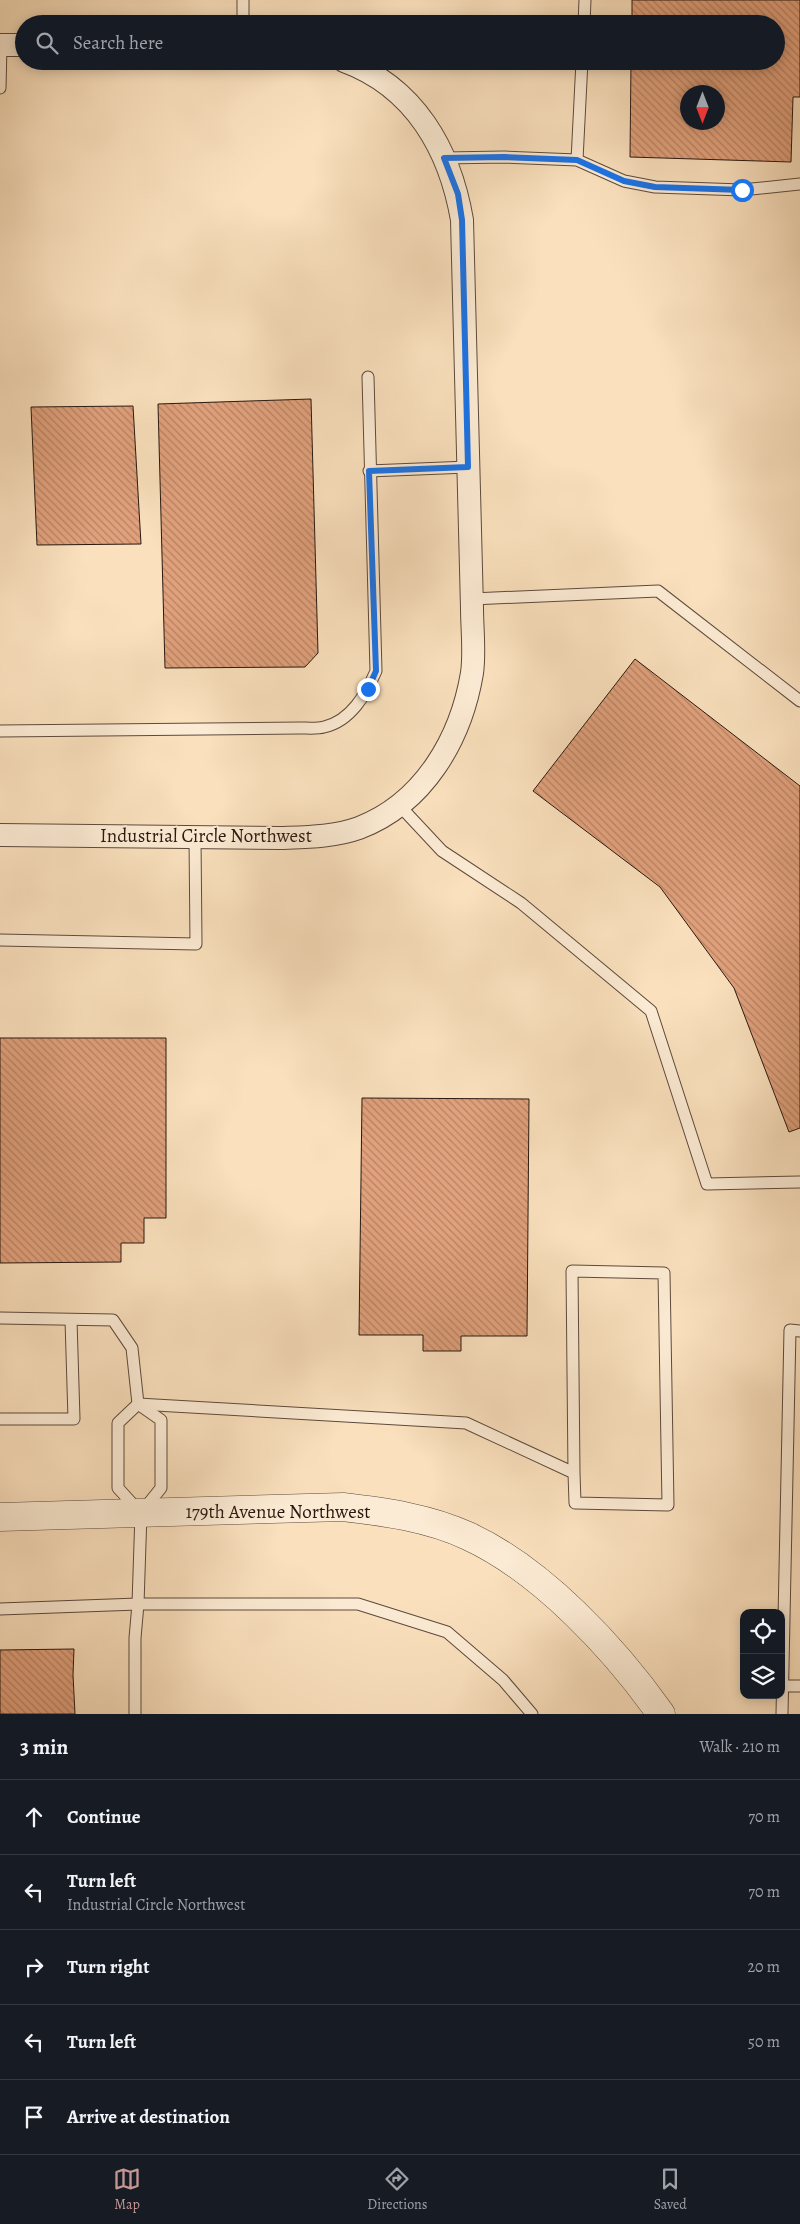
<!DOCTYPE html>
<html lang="en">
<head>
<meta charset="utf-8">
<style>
  body { margin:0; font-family:Alegreya,serif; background:#242831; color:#f1f3f6 }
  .controls { position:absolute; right:15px; bottom:15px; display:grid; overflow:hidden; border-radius:10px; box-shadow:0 2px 12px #0003 }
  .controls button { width:45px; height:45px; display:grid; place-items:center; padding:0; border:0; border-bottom:1px solid #363941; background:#171b24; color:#f1f3f6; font:25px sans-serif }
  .compass { position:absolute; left:680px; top:85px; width:45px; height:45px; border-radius:50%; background:#171b24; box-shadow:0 2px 12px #0003; rotate:180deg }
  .stop { position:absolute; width:15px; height:15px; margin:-11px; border:4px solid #1a73e8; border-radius:50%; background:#fff }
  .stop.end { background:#1a73e8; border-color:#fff; box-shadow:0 1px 5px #0008 }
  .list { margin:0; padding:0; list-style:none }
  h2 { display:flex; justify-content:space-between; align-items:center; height:65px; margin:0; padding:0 20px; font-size:21px }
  h2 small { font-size:16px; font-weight:400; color:#9ea1a6 }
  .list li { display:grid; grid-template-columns:32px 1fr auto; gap:15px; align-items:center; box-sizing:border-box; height:75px; padding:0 20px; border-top:1px solid #363941 }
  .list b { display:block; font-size:19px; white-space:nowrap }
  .list p { margin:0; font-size:16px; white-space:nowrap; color:#9ea1a6 }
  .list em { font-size:16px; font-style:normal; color:#9ea1a6 }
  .icon { flex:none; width:28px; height:28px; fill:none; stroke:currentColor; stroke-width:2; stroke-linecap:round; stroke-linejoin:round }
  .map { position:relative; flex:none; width:800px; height:1714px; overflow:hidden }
  .search { position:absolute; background:#171b24; box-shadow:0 2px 12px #0003; left:15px; right:15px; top:15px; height:55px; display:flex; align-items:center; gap:12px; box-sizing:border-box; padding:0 18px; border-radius:28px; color:#9ea1a6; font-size:19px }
  .sheet { height:440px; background:#171b24 }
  nav { display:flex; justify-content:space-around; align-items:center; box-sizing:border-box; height:70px; border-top:1px solid #363941; background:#171b24; font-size:14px; color:#9ea1a6 }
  nav a { display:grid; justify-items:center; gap:2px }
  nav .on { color:#c59692 }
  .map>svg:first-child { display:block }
</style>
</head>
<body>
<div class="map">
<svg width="800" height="1714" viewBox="0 0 800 1714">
  <defs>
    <pattern id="building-back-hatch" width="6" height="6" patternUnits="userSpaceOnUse" patternTransform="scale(1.25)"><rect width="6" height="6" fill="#e1a17c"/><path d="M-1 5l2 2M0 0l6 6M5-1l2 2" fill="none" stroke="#b68264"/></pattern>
  </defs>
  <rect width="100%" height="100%" fill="#fae0bd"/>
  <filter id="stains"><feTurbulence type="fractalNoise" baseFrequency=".004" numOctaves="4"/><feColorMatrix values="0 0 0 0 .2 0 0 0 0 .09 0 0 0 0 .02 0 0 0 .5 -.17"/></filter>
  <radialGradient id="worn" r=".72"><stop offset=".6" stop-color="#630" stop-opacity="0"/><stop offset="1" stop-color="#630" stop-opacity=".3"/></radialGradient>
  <g fill="url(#building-back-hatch)" stroke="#291811" fill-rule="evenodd">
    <path d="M632,0H800V97H793L791,162L630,157L631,61H776V24H632ZM688,92H718V122H688Z"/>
    <polygon points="311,399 318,653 305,667 165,668 158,404"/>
    <polygon points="133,406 141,544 37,545 31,407"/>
    <polygon points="635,659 800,786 800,1128 789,1132 734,988 660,887 533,791"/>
    <polygon points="0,1038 166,1038 166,1218 144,1218 144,1243 121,1243 121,1262 0,1263"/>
    <polygon points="362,1098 529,1099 527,1336 461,1336 461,1351 423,1351 423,1335 359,1335"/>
    <polygon points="74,1649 73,1675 75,1714 0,1714 0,1650"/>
  </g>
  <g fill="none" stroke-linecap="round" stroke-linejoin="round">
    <g stroke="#5d4a3c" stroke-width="13">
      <g id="service">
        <polyline points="243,0 243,24"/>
        <polyline points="584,24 585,0"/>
        <polyline points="0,88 1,45"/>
        <polyline points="444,158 504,157 577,160 624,181 655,187 742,190 800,184"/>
        <polyline points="577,160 582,61"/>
        <polyline points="369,471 468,467"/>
        <polyline points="472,599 658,591 800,701"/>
        <path d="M0,731L300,728C307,728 317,729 324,727C351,721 366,694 376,671L368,377"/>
        <polyline points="399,805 442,851 521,903 651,1011 707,1184 800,1182"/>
        <polyline points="0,940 196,944 195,837"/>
        <polyline points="0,1318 113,1320 132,1348 138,1404 161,1420 161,1488 141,1513 138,1604 135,1638 135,1714"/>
        <polyline points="0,1419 74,1419 71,1320"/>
        <polyline points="138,1510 118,1488 118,1423 138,1404 466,1423 574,1473 575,1503 668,1505 664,1273 572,1271 574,1473"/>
        <polyline points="0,1609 138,1604 358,1604 447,1632 503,1680 532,1714"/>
        <polyline points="783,1686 800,1686"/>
        <polyline points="782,1714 790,1330 800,1331"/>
      </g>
    </g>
    <g stroke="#5d4a3c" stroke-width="24">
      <g id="minor">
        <polyline points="0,45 24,45"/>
        <path d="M0,835L280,838C306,837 334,837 359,828C424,803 461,739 472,673C475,652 472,629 472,608L462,220C450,150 415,87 344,61"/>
      </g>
    </g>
    <g stroke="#5d4a3c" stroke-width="29">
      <path id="tertiary" d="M0,1517L343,1507C386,1512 429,1518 468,1536C542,1570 615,1649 661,1714"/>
    </g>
    <use href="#service" stroke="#fcebd4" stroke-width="11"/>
    <use href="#minor" stroke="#fcebd4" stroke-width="22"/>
    <use href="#tertiary" stroke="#fcebd4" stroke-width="28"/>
  </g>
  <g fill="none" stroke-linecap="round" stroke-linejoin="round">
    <polyline stroke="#1a73e8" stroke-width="6" points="368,689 376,671 369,471 468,467 462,220 458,194 444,158 504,157 577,160 624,181 655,187 742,190"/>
  </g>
  <g text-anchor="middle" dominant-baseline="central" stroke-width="4" stroke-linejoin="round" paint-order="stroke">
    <g font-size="19" fill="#291811" stroke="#fcebd4">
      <text x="206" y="836">Industrial Circle Northwest</text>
      <text x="278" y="1512">179th Avenue Northwest</text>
    </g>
  </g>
  <rect width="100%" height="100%" filter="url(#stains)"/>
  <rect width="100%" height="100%" fill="url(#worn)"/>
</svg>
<div class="controls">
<button><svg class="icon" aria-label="locate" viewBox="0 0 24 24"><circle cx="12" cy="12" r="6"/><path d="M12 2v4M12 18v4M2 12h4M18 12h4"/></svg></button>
<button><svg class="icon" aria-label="layers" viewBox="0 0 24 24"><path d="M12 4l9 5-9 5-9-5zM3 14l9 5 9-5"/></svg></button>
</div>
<svg class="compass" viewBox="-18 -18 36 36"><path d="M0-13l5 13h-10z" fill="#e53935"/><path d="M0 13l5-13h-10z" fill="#9ea1a6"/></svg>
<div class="stop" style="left:742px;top:190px"></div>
<div class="stop end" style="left:368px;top:689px"></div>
<div class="search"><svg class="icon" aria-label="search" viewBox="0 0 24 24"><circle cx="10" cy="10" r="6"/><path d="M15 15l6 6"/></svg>Search here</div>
</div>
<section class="sheet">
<h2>3 min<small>Walk · 210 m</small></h2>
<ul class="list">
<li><svg class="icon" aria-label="ahead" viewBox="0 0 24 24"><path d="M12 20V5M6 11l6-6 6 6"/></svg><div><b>Continue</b></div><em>70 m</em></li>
<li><svg class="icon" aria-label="left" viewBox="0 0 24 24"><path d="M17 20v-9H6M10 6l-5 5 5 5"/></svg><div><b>Turn left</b><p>Industrial Circle Northwest</p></div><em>70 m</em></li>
<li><svg class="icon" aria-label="right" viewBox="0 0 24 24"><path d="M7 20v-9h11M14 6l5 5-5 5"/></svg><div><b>Turn right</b></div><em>20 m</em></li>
<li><svg class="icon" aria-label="left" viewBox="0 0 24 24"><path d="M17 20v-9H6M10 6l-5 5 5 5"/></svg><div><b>Turn left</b></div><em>50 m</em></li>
<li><svg class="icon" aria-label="arrive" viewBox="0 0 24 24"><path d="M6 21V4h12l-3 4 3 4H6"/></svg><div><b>Arrive at destination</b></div></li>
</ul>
</section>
<nav>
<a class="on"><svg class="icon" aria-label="map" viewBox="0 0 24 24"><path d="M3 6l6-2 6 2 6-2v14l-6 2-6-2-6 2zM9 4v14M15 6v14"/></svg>Map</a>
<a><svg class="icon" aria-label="directions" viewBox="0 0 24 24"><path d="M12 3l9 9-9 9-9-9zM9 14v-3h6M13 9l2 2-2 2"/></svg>Directions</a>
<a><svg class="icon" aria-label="saved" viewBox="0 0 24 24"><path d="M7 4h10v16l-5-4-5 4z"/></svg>Saved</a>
</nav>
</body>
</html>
